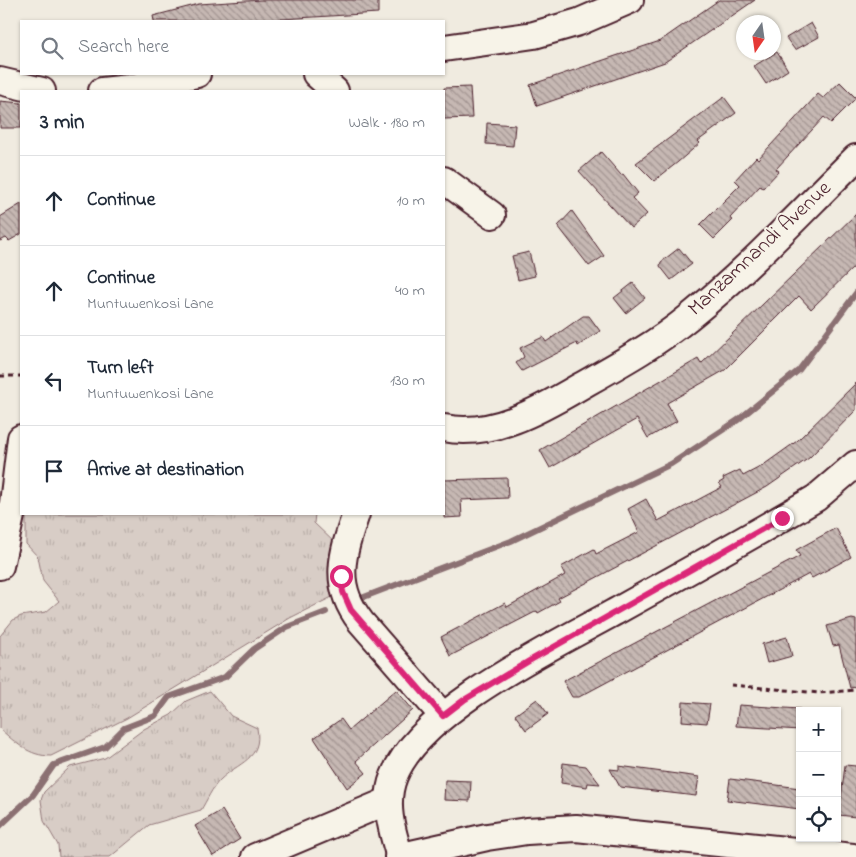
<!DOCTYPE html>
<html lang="en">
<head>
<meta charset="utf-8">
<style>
  body { margin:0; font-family:"Indie Flower",sans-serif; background:#f6f6f7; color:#1f2937 }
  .controls { position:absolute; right:15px; bottom:15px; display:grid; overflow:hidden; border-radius:0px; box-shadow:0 1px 4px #0004 }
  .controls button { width:45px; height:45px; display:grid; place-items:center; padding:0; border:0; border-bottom:1px solid #e0e1e3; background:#fff; color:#1f2937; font:25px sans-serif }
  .compass { position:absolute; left:736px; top:15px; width:45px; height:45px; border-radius:50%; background:#fff; box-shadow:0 1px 4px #0004; rotate:193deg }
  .stop { position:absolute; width:15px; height:15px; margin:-11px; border:4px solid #db2777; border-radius:50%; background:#fff }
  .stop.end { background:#db2777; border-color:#fff; box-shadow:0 1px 5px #0008 }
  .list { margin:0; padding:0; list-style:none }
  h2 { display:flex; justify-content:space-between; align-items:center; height:65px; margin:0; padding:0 20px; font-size:21px }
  h2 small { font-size:16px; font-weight:400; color:#747a83 }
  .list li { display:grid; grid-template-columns:32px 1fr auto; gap:15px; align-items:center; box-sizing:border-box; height:90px; padding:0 20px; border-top:1px solid #e0e1e3 }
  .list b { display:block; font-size:19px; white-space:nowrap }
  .list p { margin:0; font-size:16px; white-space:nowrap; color:#747a83 }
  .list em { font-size:16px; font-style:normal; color:#747a83 }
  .icon { flex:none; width:28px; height:28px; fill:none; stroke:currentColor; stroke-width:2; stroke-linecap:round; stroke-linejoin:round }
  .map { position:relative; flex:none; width:856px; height:857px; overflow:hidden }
  .search { position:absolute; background:#fff; box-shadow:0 1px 4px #0004; left:20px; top:20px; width:425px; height:55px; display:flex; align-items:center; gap:12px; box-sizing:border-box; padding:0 18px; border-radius:0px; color:#747a83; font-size:19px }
  .panel { position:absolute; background:#fff; box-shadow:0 1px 4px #0004; left:20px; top:90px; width:425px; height:425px; border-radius:0px }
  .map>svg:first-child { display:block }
</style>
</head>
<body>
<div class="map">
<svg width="856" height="857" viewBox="0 0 856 857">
  <defs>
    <pattern id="grass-tufts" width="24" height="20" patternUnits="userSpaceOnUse" patternTransform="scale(1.25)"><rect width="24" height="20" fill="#d8cdc6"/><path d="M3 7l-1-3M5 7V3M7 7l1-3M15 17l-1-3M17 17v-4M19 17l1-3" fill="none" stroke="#bbb0aa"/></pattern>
    <pattern id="building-back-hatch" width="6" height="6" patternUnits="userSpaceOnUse" patternTransform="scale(1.25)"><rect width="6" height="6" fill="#c6b8b3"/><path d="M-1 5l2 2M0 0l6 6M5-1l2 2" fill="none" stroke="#a39592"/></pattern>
  </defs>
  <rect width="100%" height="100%" fill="#f0ebe0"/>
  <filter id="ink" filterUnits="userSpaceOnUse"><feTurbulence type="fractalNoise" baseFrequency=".02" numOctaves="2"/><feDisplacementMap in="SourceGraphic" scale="10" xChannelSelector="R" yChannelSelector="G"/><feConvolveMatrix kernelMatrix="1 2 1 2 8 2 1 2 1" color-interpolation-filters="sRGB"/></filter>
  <g filter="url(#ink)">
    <g fill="url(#grass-tufts)" stroke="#917678">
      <path d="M26,514H315L314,523L336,544L332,597L290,618L127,718L51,756C29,756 16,743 0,729V636L13,620L21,616L46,612L59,601L43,581L38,557L26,544Z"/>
      <path d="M210,691L231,716L257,728C263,760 238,762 220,780C212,788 207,800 201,810L149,825L110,857H59L58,845L44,821L41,800L44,792L70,767L105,758L144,729L171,715L186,701Z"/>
    </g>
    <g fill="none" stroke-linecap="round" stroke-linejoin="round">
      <g stroke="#8b6f72" stroke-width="6">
        <polyline points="364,597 511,541 671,464 738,420 799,370 856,293"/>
        <polyline points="0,826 33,795 54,765 105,747 124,728 155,716 169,697 225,677 254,649 287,627 326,612"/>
      </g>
    </g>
    <g fill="url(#building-back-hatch)" stroke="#4a1f2b">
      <polygon points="260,0 378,0 378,13 250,21 154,21 153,16 199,4"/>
      <polygon points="719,0 755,0 665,62 537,106 530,85 660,41"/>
      <polygon points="811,23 819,37 795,50 786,38"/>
      <polygon points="777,52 788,70 766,84 754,66"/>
      <polygon points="840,82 856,98 831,123 824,117 776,169 779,171 763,188 760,186 730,218 733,220 714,239 700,225 740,185 735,180 756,157 758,159 818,94 823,98"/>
      <polygon points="470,87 472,118 444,119 444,88"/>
      <polygon points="724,97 736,113 698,141 700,143 678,162 654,181 636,163"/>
      <polygon points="0,101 21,103 21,128 0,128"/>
      <polygon points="487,123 515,125 513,146 486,144"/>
      <polygon points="601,152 621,175 623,174 638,193 632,198 647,214 631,228 579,171"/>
      <polygon points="21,204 21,234 9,241 6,238 0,241 0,217"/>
      <polygon points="572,211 604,256 589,266 558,226"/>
      <polygon points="856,214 856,265 811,309 799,296 725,370 667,403 677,421 648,438 637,419 550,468 540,450 698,359 701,364"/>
      <polygon points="679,248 692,264 671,280 660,266 661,262"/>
      <polygon points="529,252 535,276 518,280 512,256"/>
      <polygon points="633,283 645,298 626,313 614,298"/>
      <polygon points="583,316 589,316 600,331 578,346 577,343 522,371 516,363 524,357 520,348 543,337 546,342"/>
      <polygon points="856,383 856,410 809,458 767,487 558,598 560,601 538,613 537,611 450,656 441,637 505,603 507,607 565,575 561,567 594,549 596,554 639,532 628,509 646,499 658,521 722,487 719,483 724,480 723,478 740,470 743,476 762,466 797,441"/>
      <polygon points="507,478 508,498 461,500 462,517 444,518 444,480"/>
      <polygon points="836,528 851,557 812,578 809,574 579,697 572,697 563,681 800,556 796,550"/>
      <polygon points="852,619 856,620 856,687 850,688 839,645 833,646 827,626"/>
      <polygon points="787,637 792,656 767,663 762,644"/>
      <polygon points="396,690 413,710 356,761 366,773 347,788 314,738 341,719 349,730"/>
      <polygon points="537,699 548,714 526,730 515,715"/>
      <polygon points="683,702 710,704 707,723 682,721"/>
      <polygon points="739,705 800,709 800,730 736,726"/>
      <polygon points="563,763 586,766 600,784 588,783 587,787 561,783"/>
      <polygon points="845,765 856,766 856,817 839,815"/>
      <polygon points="619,766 699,777 696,796 620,787 610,769 619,770"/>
      <polygon points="730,779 800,788 800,809 727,800"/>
      <polygon points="445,780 471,781 470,801 444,800"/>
      <polygon points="222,810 240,839 213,856 195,826"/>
    </g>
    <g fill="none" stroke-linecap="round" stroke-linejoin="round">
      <g stroke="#4a1f2b" stroke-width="30">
        <g id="minor">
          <polyline points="444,48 534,35 579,22 630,0"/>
          <polyline points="316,74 335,91"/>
          <polyline points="0,81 42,91"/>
          <polyline points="102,91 130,88 197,74"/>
          <polyline points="444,180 492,215"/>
          <path d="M444,428C491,438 540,410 579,387C616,366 655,345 688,318C748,270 801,212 856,158"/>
          <path d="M356,514C342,555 332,585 361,622L443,716"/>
          <polyline points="0,566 12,511 21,438"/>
          <polyline points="255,857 388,801"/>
          <polyline points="398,857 487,837 527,831 576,828 853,857"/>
          <path d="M400,857C392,831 383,803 394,776C421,708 558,644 622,608C687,572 752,536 816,498L856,464"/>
        </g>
      </g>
      <g stroke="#4a1f2b" stroke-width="3" stroke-dasharray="5 4" stroke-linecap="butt">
        <polyline points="0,376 21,376"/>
        <polyline points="731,685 819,693 856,690"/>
      </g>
      <use href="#minor" stroke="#f7f3e8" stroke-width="26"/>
    </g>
  </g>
  <g fill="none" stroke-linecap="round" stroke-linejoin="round" filter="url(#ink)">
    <polyline stroke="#db2777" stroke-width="6" points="341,576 343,592 351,610 443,716 464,700 529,661 782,518"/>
  </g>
  <g text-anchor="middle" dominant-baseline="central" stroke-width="4" stroke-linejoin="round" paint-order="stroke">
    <g font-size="21" fill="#4a1f2b" stroke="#f7f3e8">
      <text transform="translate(760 249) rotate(-43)">Manzamnandi Avenue</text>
    </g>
  </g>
</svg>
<div class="controls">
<button>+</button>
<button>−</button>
<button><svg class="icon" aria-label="locate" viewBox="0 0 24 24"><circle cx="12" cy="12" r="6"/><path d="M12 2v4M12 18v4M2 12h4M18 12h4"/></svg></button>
</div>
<svg class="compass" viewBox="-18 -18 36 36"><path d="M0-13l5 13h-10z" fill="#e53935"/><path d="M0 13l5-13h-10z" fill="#747a83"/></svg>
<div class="stop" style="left:341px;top:576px"></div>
<div class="stop end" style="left:782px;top:518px"></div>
<div class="search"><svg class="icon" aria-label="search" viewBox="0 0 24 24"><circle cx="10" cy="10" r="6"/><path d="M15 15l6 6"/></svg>Search here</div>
<section class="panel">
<h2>3 min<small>Walk · 180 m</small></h2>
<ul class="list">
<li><svg class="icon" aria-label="ahead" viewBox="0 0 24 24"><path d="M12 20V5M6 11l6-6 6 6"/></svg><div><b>Continue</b></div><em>10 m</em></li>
<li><svg class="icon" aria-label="ahead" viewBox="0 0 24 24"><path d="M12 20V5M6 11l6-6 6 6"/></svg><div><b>Continue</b><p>Muntuwenkosi Lane</p></div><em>40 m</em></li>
<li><svg class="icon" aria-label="left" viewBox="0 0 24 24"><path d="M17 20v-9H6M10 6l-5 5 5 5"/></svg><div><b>Turn left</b><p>Muntuwenkosi Lane</p></div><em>130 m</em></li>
<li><svg class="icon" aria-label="arrive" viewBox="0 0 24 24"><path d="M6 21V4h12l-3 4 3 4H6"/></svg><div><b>Arrive at destination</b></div></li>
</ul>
</section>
</div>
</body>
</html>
